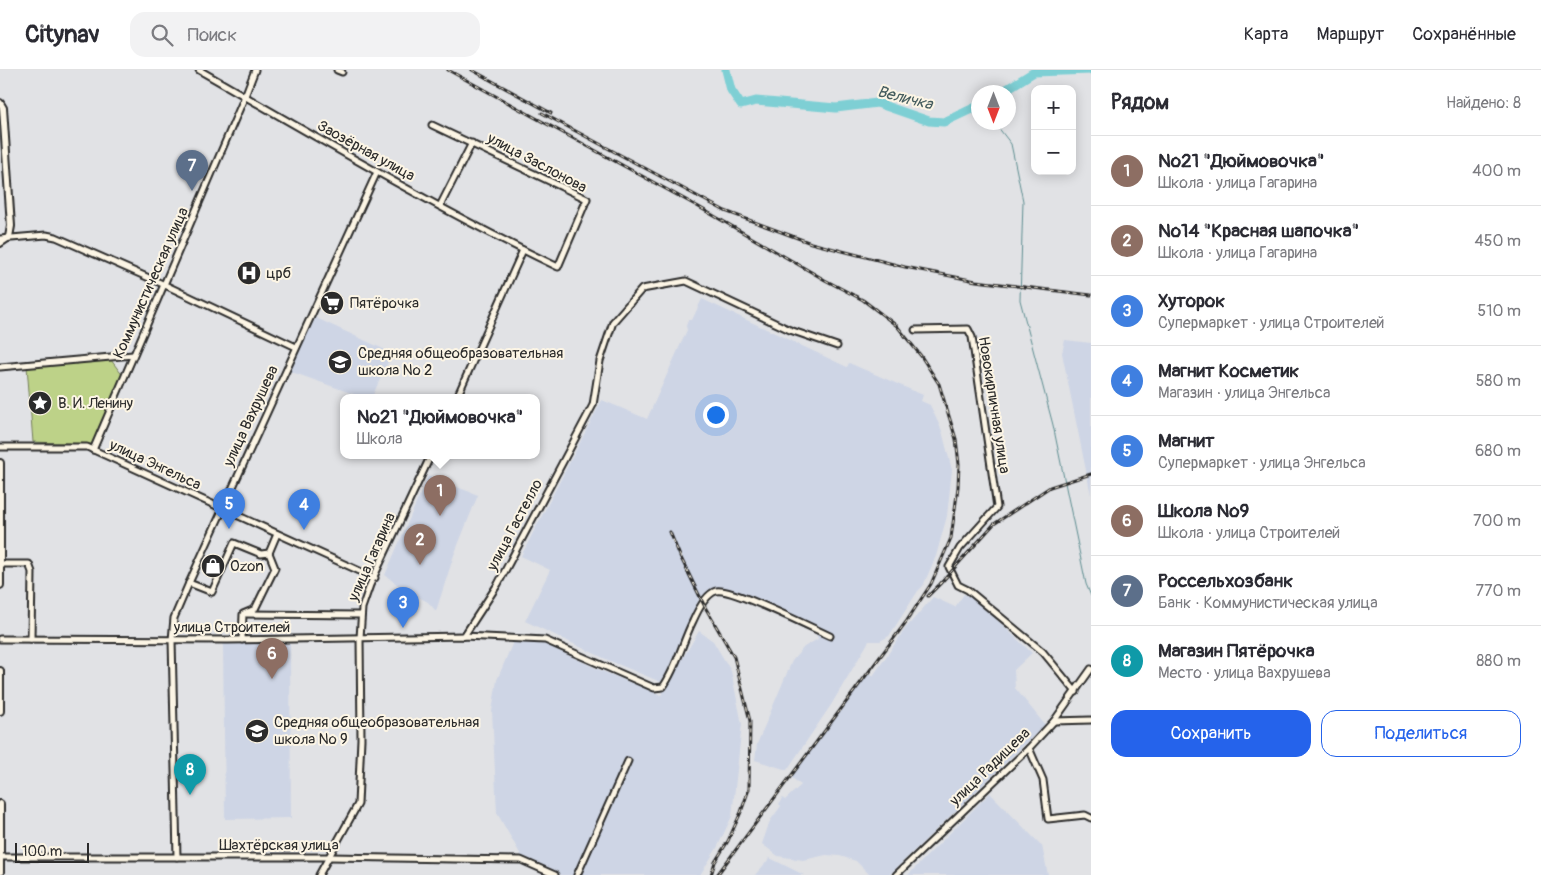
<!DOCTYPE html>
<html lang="ru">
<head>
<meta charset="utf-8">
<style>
  body { margin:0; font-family:Pangolin,sans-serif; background:#f2f2f3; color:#2b2b33 }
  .controls { position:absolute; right:15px; top:15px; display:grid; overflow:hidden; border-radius:10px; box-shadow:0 2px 12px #0003 }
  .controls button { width:45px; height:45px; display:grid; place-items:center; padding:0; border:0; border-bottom:1px solid #e1e1e2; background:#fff; color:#2b2b33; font:25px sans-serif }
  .compass { position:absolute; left:971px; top:15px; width:45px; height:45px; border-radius:50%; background:#fff; box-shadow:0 2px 12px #0003; rotate:180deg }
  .scale { position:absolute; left:15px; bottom:12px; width:74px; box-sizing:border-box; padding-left:5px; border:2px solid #2b2b2b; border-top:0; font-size:14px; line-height:18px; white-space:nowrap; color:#2b2b2b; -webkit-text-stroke:4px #fcf5e5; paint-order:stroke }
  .you { position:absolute; left:715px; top:344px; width:18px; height:18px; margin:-12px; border:4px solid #fff; border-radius:50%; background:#1a73e8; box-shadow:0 0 0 8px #1a73e833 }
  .badge { display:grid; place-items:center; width:32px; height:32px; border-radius:50%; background:#2563eb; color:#fff; font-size:16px; font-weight:700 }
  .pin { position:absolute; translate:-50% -41px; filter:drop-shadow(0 1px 2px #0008) }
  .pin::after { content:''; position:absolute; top:26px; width:18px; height:15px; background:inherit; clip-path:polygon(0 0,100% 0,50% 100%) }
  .popup { position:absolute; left:340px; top:324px; width:200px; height:65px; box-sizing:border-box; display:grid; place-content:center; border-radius:10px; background:#fff; filter:drop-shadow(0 1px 4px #0005); font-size:16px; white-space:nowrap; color:#7c7c81 }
  .popup b { font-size:19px; color:#2b2b33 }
  .popup::after { content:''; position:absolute; left:50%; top:100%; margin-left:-10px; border:10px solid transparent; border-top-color:#fff }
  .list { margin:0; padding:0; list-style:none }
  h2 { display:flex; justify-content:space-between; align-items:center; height:65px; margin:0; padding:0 20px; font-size:21px }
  h2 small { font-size:16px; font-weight:400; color:#7c7c81 }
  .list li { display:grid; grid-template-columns:32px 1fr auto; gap:15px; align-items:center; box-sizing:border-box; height:70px; padding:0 20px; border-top:1px solid #e1e1e2 }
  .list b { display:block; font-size:19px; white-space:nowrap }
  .list p { margin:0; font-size:16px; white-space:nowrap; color:#7c7c81 }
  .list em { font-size:16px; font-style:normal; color:#7c7c81 }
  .actions { display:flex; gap:10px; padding:15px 20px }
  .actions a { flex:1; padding:11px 0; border:1px solid #2563eb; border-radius:15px; text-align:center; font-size:18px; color:#2563eb }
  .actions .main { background:#2563eb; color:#fff }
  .icon { flex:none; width:28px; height:28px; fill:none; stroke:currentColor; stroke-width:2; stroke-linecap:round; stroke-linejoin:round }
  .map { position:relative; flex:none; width:1091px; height:805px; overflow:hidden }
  header { display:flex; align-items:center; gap:30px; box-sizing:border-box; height:70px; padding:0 25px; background:#fff; border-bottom:1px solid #e1e1e2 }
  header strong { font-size:24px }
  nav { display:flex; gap:28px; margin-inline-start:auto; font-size:18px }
  .search { width:350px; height:45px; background:#f2f2f3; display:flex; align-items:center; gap:12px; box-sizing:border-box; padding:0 18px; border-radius:15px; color:#7c7c81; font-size:19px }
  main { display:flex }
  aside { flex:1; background:#fff }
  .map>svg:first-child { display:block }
</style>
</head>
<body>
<header>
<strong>Citynav</strong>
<div class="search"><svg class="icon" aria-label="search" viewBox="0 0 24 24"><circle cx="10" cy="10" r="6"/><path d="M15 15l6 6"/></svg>Поиск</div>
<nav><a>Карта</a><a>Маршрут</a><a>Сохранённые</a></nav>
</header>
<main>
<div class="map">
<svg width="1091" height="805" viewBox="0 0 1091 805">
  <rect width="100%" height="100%" fill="#e1e2e5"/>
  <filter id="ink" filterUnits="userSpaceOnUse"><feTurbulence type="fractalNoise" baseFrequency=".02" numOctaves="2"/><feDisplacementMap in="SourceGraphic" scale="10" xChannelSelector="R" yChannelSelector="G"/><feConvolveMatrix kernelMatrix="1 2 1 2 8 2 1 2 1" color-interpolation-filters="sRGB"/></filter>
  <g filter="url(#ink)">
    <g fill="#ced5e5">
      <polygon points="702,229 847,297 849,293 923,325 921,331 930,335 942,361 952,400 947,446 936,486 923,516 918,521 889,566 880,571 869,571 831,635 787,700 755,690 757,674 792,591 804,577 818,569 813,555 762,531 731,521 717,518 710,519 699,529 663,613 608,590 525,551 550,500 521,486 602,330 647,349 687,260 686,256 688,250 692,250"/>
      <polygon points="314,247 392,283 372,327 362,327 289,301"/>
      <polygon points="1065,270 1091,273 1091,425 1062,283"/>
      <polygon points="428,406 478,425 454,485 436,541 428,532 403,519 385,505"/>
      <polygon points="964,524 977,531 1032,583 1014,600 1015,618 1045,655 889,805 870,805 856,791 840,786 826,785 803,790 778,786 762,774 770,751 781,736 779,734 782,728 785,730 801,715 791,707 868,604 873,606 905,559 933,527 955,537"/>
      <polygon points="699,561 713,571 731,601 742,654 732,746 717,778 700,805 560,805 522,787 497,743 492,641 497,610 513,572 542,573 602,601 661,625"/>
      <polygon points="223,573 290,574 291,748 225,749"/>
      <polygon points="990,723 1042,776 1048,805 908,805"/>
      <polygon points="770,788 804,805 755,805"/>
    </g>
    <polygon fill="#bdd288" stroke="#747e5a" points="111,290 123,306 92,374 33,372 27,296"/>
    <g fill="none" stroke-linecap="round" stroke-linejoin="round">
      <polyline stroke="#5d8d90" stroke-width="1" points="994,52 1011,74 1023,131 1020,230 1053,355 1086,514 1091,526"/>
      <g stroke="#7ecfd4" stroke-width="9">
        <polyline points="726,0 731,20 741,35 756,31 836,38 877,33 929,51 944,52 978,36"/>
        <polyline points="1002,22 1034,2 1091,0"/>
      </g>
      <g stroke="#2b2b2b" stroke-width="9">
        <g id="minor">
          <path d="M199,0C318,68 435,138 558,197L587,129L432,55"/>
          <polyline points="337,0 342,2"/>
          <polyline points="440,136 472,73"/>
          <polyline points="0,169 46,165 56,167 165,215 296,277"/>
          <polyline points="915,260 968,259 972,267 997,437 960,478 949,497 958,515 968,520 1043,582 1076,622"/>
          <polyline points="0,297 133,285"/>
          <polyline points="457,327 523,180"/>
          <polyline points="0,377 87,377 375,508"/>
          <polyline points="93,380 245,26 255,0"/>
          <polyline points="0,494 29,494 32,502 31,569"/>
          <polyline points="189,513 212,522 234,473 261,484 269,483"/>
          <polyline points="246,544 361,545"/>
          <polyline points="464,566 498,514 593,335 600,291 613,252 642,219 686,211 790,260 837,276"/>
          <path d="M0,569L228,570L464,566L545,570L654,618L663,617C677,597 682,573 693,551C697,542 706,524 716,521C731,517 812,558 830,566"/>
          <polyline points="242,570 243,544 255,539 275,498 269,483 277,464"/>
          <polyline points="1054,651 1091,650"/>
          <polyline points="1029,678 1043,710 1048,749 1085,745 1091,748"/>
          <polyline points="0,787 330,787 521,790 555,805"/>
          <polyline points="177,787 172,570 174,548 189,513 377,102"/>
          <polyline points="319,805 358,734 361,669 360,568 362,538 370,515 431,385"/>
          <polyline points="577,805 628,691"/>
          <polyline points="896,805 1029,678 1054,651 1091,599"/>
        </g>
      </g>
      <g stroke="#2b2b2b" stroke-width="10">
        <g id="major">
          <polyline points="0,33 3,38 11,156 9,167 0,173"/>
          <polyline points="0,393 0,515"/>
          <polyline points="0,601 0,641"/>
          <polyline points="0,734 0,802"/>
        </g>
      </g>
      <use href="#minor" stroke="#fcf5e5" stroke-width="5"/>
      <use href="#major" stroke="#fcf5e5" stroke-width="6"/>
      <g stroke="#2b2b2b" stroke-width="3">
        <g id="rail">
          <polyline points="448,0 697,136 825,210 863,230 897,256 921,286 939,314 956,369 959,394 958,417 951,468 931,514 906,552 717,805"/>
          <polyline points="472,0 551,43"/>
          <polyline points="542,43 725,141 811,173 905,197 976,211 1091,225"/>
          <polyline points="670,462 680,486 705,537 734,587 750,651 749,719 741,742 728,771 715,792 711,805"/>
          <polyline points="928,526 940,514 994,454 1050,417 1091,404"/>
        </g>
      </g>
      <use href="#rail" stroke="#fcf5e5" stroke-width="1" stroke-dasharray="4" stroke-linecap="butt"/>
    </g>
  </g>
  <defs>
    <g id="hospital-disc" transform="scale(1.25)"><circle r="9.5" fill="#2b2b2b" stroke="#fcf5e5"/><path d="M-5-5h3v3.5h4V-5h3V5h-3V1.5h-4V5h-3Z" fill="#fff"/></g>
    <g id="supermarket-disc" transform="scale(1.25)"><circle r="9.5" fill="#2b2b2b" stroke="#fcf5e5"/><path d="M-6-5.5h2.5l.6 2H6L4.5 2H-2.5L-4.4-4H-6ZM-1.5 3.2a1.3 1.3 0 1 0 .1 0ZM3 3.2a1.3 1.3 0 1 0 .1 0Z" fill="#fff"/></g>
    <g id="school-disc" transform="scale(1.25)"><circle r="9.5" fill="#2b2b2b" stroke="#fcf5e5"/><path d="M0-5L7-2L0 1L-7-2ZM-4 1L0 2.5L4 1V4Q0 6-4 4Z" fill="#fff"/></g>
    <g id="sight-disc" transform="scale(1.25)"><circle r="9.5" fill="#2b2b2b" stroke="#fcf5e5"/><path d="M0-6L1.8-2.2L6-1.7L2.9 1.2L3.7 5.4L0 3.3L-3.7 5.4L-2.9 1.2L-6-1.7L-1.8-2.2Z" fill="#fff"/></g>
    <g id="shop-disc" transform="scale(1.25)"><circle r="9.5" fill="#2b2b2b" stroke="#fcf5e5"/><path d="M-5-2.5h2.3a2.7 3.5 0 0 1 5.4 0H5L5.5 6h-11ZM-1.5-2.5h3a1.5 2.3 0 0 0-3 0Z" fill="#fff"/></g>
  </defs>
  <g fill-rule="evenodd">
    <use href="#hospital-disc" x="249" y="203"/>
    <use href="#supermarket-disc" x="332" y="233"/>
    <use href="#school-disc" x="340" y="292"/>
    <use href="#sight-disc" x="40" y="333"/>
    <use href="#shop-disc" x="213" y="496"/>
    <use href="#school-disc" x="257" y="661"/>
  </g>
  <g text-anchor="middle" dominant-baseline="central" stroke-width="4" stroke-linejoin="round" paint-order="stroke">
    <g font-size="15" fill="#2b2b2b" stroke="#fcf5e5">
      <text transform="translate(366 81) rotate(29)">Заозёрная улица</text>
      <text transform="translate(537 93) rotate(28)">улица Заслонова</text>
      <text transform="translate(151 213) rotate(-66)">Коммунистическая улица</text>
      <text transform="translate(994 335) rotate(81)">Новокирпичная улица</text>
      <text transform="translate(251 346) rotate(-65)">улица Вахрушева</text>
      <text transform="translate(155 395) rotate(25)">улица Энгельса</text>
      <text transform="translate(515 455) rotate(-62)">улица Гастелло</text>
      <text transform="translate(372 487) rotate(-66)">улица Гагарина</text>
      <text x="232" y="557">улица Строителей</text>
      <text transform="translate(990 697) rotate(-44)">улица Радищева</text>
      <text x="279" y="775">Шахтёрская улица</text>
    </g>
    <g font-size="15" fill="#2b2b2b" stroke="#fcf5e5" text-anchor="start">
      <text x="266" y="203">црб</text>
      <text x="350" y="233">Пятёрочка</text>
      <text x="358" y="283">Средняя общеобразовательная<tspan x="358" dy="17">школа № 2</tspan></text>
      <text x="58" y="333">В. И. Ленину</text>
      <text x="230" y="496">Ozon</text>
      <text x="274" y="652">Средняя общеобразовательная<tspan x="274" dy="17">школа № 9</tspan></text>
    </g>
    <g font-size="16" font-style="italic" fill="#445c5e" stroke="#fcf5e5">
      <text transform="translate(905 28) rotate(14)">Величка</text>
    </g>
  </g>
</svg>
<div class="controls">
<button>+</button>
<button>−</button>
</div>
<svg class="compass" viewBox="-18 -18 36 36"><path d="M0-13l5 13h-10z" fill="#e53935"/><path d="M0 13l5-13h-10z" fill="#7c7c81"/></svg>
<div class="scale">100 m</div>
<div class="you"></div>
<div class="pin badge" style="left:440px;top:446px;background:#8d6e63">1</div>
<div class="popup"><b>№21 &quot;Дюймовочка&quot;</b>Школа</div>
<div class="pin badge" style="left:420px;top:495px;background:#8d6e63">2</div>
<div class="pin badge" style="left:403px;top:558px;background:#3f7fe0">3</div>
<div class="pin badge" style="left:304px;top:460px;background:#3f7fe0">4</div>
<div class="pin badge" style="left:229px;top:459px;background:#3f7fe0">5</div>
<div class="pin badge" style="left:272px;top:609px;background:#8d6e63">6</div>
<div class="pin badge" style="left:192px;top:121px;background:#5c6f8a">7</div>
<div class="pin badge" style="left:190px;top:725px;background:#0f9aa8">8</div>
</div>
<aside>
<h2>Рядом<small>Найдено: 8</small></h2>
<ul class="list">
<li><span class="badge" style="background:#8d6e63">1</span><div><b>№21 &quot;Дюймовочка&quot;</b><p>Школа · улица Гагарина</p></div><em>400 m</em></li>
<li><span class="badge" style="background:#8d6e63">2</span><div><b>№14 &quot;Красная шапочка&quot;</b><p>Школа · улица Гагарина</p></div><em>450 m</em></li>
<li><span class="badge" style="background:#3f7fe0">3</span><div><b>Хуторок</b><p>Супермаркет · улица Строителей</p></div><em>510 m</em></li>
<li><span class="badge" style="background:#3f7fe0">4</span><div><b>Магнит Косметик</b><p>Магазин · улица Энгельса</p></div><em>580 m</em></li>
<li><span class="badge" style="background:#3f7fe0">5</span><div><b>Магнит</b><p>Супермаркет · улица Энгельса</p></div><em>680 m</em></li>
<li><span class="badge" style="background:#8d6e63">6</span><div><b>Школа №9</b><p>Школа · улица Строителей</p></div><em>700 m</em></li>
<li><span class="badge" style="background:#5c6f8a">7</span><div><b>Россельхозбанк</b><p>Банк · Коммунистическая улица</p></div><em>770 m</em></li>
<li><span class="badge" style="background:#0f9aa8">8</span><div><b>Магазин Пятёрочка</b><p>Место · улица Вахрушева</p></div><em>880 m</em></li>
</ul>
<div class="actions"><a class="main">Сохранить</a><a>Поделиться</a></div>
</aside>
</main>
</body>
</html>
